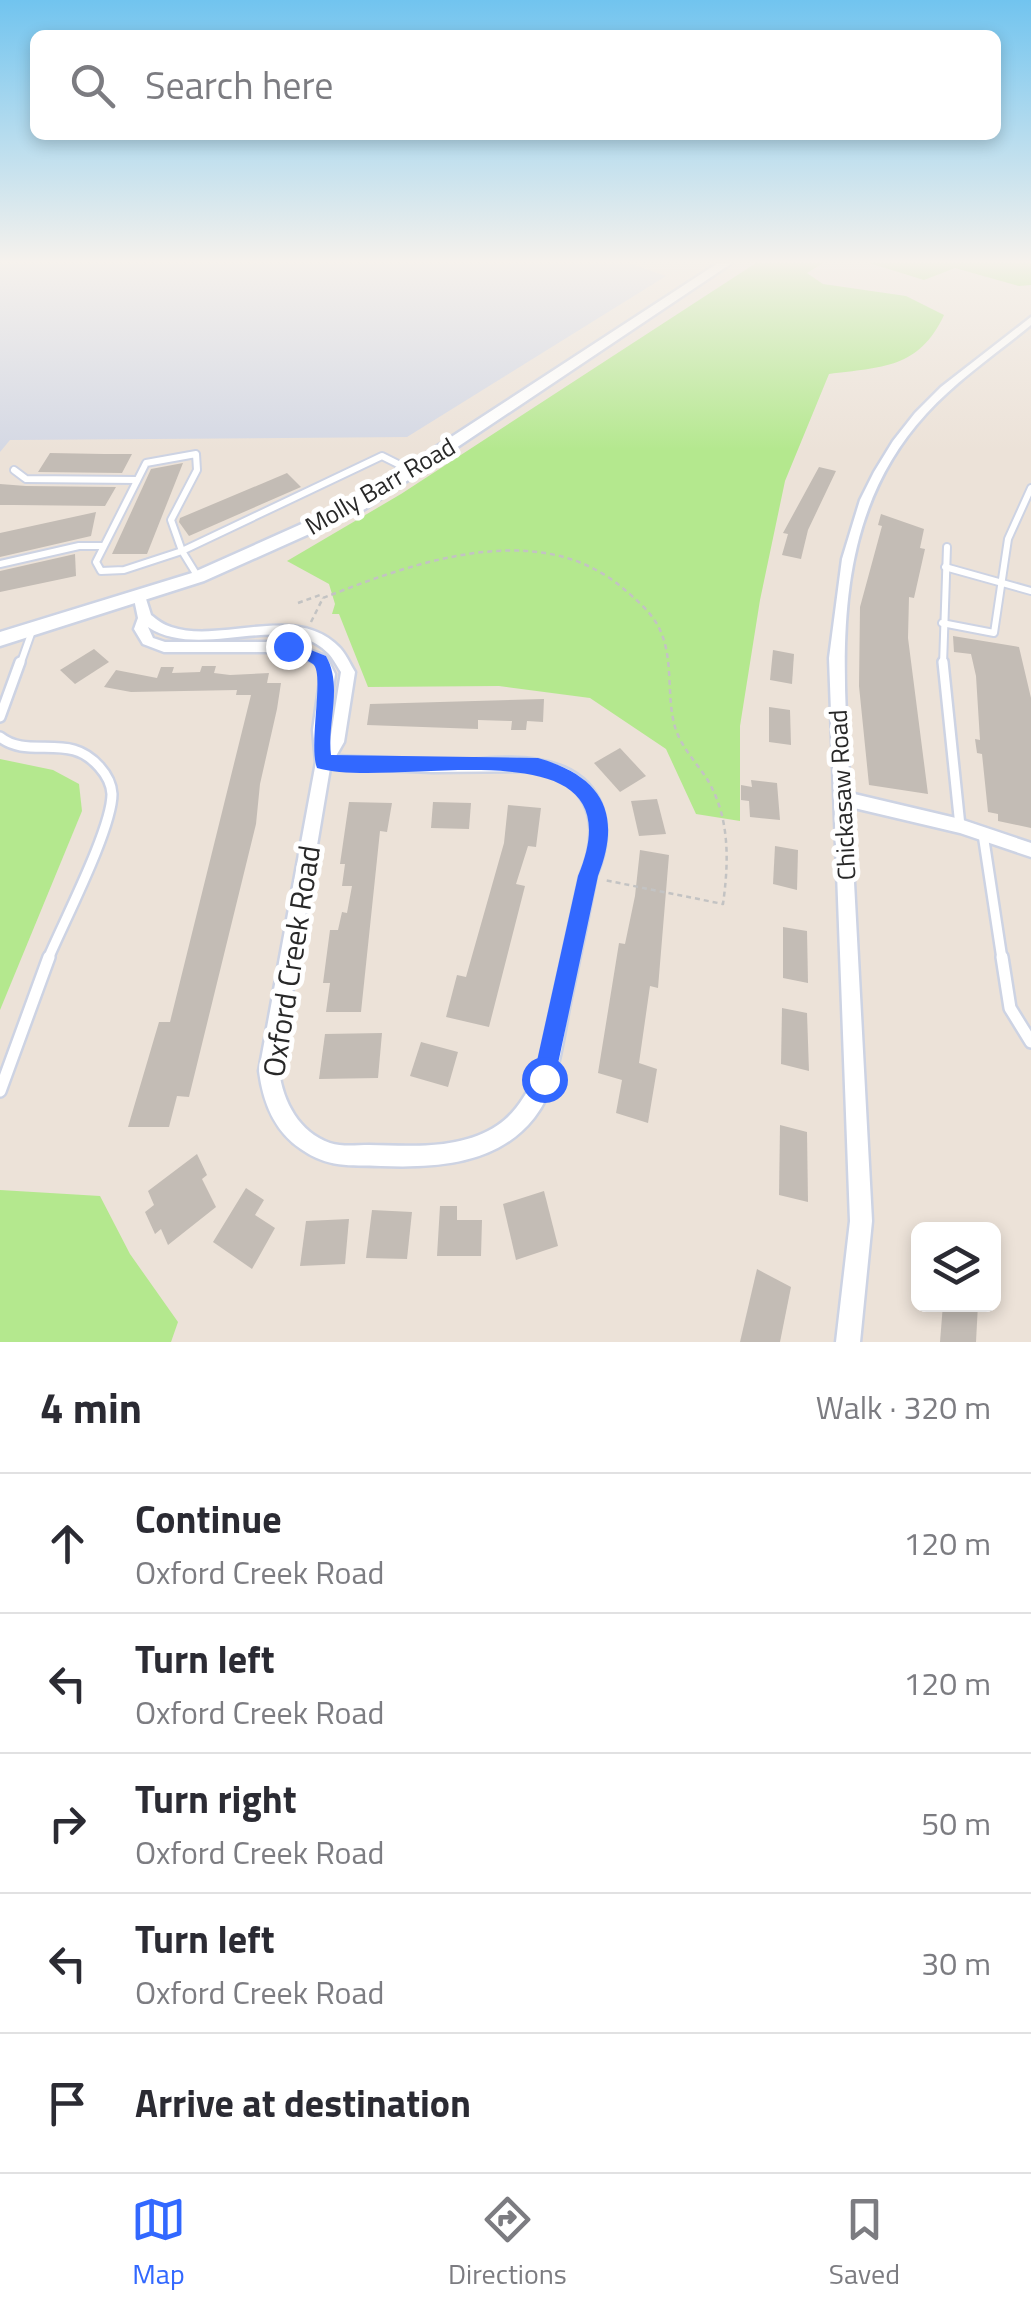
<!DOCTYPE html>
<html lang="en">
<head>
<meta charset="utf-8">
<style>
  body { margin:0; font-family:"Titillium Web",sans-serif; background:#f2f2f3; color:#2b2b33 }
  .controls { position:absolute; right:30px; bottom:30px; display:grid; overflow:hidden; border-radius:15px; box-shadow:0 5px 15px #0003 }
  .controls button { width:90px; height:90px; display:grid; place-items:center; padding:0; border:0; border-bottom:2px solid #e1e1e2; background:#fff; color:#2b2b33; font:50px sans-serif }
  .stop { position:absolute; width:30px; height:30px; margin:-22px; border:8px solid #3268ff; border-radius:50%; background:#fff }
  .stop.end { background:#3268ff; border-color:#fff; box-shadow:0 2px 10px #0008 }
  .list { margin:0; padding:0; list-style:none }
  h2 { display:flex; justify-content:space-between; align-items:center; height:130px; margin:0; padding:0 40px; font-size:42px }
  h2 small { font-size:32px; font-weight:400; color:#7c7c81 }
  .list li { display:grid; grid-template-columns:65px 1fr auto; gap:30px; align-items:center; box-sizing:border-box; height:140px; padding:0 40px; border-top:2px solid #e1e1e2 }
  .list b { display:block; font-size:38px; white-space:nowrap }
  .list p { margin:0; font-size:32px; white-space:nowrap; color:#7c7c81 }
  .list em { font-size:32px; font-style:normal; color:#7c7c81 }
  .icon { flex:none; width:55px; height:55px; fill:none; stroke:currentColor; stroke-width:2; stroke-linecap:round; stroke-linejoin:round }
  .map { position:relative; flex:none; width:1031px; height:1342px; overflow:hidden }
  .search { position:absolute; background:#fff; box-shadow:0 5px 15px #0003; left:30px; right:30px; top:30px; height:110px; display:flex; align-items:center; gap:25px; box-sizing:border-box; padding:0 35px; border-radius:15px; color:#7c7c81; font-size:38px }
  .sheet { height:830px; background:#fff }
  nav { display:flex; justify-content:space-around; align-items:center; box-sizing:border-box; height:140px; border-top:2px solid #e1e1e2; background:#fff; font-size:28px; color:#7c7c81 }
  nav a { display:grid; justify-items:center; gap:5px }
  nav .on { color:#3268ff }
  .map>svg:first-child { display:block }
</style>
</head>
<body>
<div class="map">
<svg width="1031" height="1342" viewBox="0 0 1031 1342">
  <rect width="100%" height="100%" fill="#ece2d8"/>
  <polygon fill="#d4d8e4" points="0,263 629,263 666,276 407,437 10,440 0,452"/>
  <g fill="#b4e88e">
    <path d="M756,263H823L807,273L823,284L906,296L944,315C919,369 881,367 829,374L785,481L760,600L740,726V821L696,814L666,749L590,698L499,686L368,687L339,614H332L335,604L329,584L287,561L401,494Z"/>
    <polygon points="869,263 1031,263 1031,285 1019,286 955,268 924,280"/>
    <polygon points="0,759 53,770 79,784 82,811 0,1010"/>
    <polygon points="0,1190 100,1196 130,1254 178,1322 171,1342 0,1342"/>
  </g>
  <g fill="#c3bcb5">
    <polygon points="50,453 104,454 132,454 122,473 38,472"/>
    <polygon points="183,463 147,554 112,554 151,469"/>
    <polygon points="819,467 836,471 808,530 801,559 782,555 788,534 783,533"/>
    <polygon points="287,473 301,487 189,536 179,522 180,518"/>
    <polygon points="0,484 26,486 116,487 105,506 14,505 0,505"/>
    <polygon points="96,512 91,536 0,557 0,533"/>
    <polygon points="881,514 924,529 920,548 925,549 914,598 909,597 908,638 928,794 869,785 859,686 860,607 882,526 878,525"/>
    <polygon points="75,554 76,576 0,592 0,571"/>
    <polygon points="953,636 1019,647 1031,698 1031,828 998,821 998,814 988,812 982,754 977,753 975,739 980,740 976,676 971,654 954,652"/>
    <polygon points="94,649 109,662 75,684 60,670"/>
    <polygon points="773,650 794,654 792,684 770,680"/>
    <polygon points="202,666 216,666 214,673 230,675 269,673 267,683 281,683 277,709 260,784 256,824 189,1097 177,1096 169,1127 128,1127 159,1022 170,1022 251,695 236,695 237,690 131,692 104,687 116,670 157,678 161,667 174,667 172,673 200,672"/>
    <polygon points="544,699 543,722 527,721 526,730 511,730 512,721 478,720 478,729 367,725 370,704"/>
    <polygon points="769,707 790,710 791,745 769,742"/>
    <polygon points="620,748 646,776 620,792 594,763"/>
    <polygon points="751,780 777,783 780,820 750,817 749,801 741,800 741,785 752,787"/>
    <polygon points="657,799 666,834 639,836 631,801"/>
    <polygon points="349,802 392,803 387,832 380,831 361,1012 326,1012 330,983 323,983 330,930 338,930 342,912 347,913 352,886 342,886 345,864 340,864"/>
    <polygon points="433,802 471,803 469,829 431,828"/>
    <polygon points="508,805 541,808 536,847 528,846 516,884 525,886 489,1027 446,1017 457,975 466,977 504,843"/>
    <polygon points="775,846 798,850 797,890 773,884"/>
    <polygon points="640,850 669,855 658,988 650,986 639,1063 657,1069 648,1123 616,1113 622,1080 598,1073 619,943 625,944 635,896"/>
    <polygon points="783,927 807,931 808,983 783,978"/>
    <polygon points="782,1008 807,1013 809,1071 781,1064"/>
    <polygon points="382,1033 378,1078 319,1079 325,1034"/>
    <polygon points="421,1042 458,1052 448,1087 410,1076"/>
    <polygon points="780,1125 807,1132 808,1202 779,1195"/>
    <polygon points="197,1154 207,1175 202,1179 216,1207 168,1245 161,1229 155,1234 145,1212 154,1205 148,1191"/>
    <polygon points="246,1188 264,1200 255,1215 275,1228 252,1269 213,1242"/>
    <polygon points="544,1191 558,1246 516,1260 503,1204"/>
    <polygon points="440,1206 457,1206 457,1220 482,1220 481,1256 437,1256"/>
    <polygon points="372,1210 412,1212 407,1259 366,1258"/>
    <polygon points="349,1219 345,1264 300,1266 306,1221"/>
    <polygon points="757,1269 791,1287 780,1342 740,1342"/>
    <polygon points="943,1304 978,1304 976,1342 940,1342"/>
  </g>
  <g fill="none" stroke-linecap="round" stroke-linejoin="round">
    <g stroke="#cdd3e3" stroke-width="10">
      <g id="service-far2">
        <polygon points="196,454 197,470 171,520 182,551 124,570 101,571 96,562 146,463"/>
        <polyline points="14,470 26,479 137,480"/>
        <polyline points="182,551 198,577"/>
        <polyline points="182,551 382,456 412,471"/>
        <polyline points="0,564 79,546 103,546"/>
        <polyline points="945,567 1031,591"/>
        <polyline points="942,623 994,633 1008,539 1031,488"/>
        <polyline points="20,665 32,631"/>
        <polyline points="943,665 947,547"/>
      </g>
    </g>
    <g stroke="#cdd3e3" stroke-width="14">
      <g id="service-far1">
        <polyline points="943,662 960,826"/>
        <polyline points="0,717 20,662"/>
        <path d="M0,737C21,754 49,743 74,750C92,755 111,775 112,794C112,829 63,923 48,959"/>
        <polyline points="983,834 1002,959"/>
      </g>
    </g>
    <g stroke="#cdd3e3" stroke-width="16">
      <g id="service">
        <polyline points="1002,957 1010,1008 1031,1042"/>
        <polyline points="0,1091 49,957"/>
      </g>
    </g>
    <g stroke="#cdd3e3" stroke-width="5">
      <g id="minor">
        <path d="M1031,317V325C996,354 957,380 926,414C828,521 843,660 850,793L960,819L1031,843V857L960,833L850,807L872,1221L860,1342H836L850,1221L829,658L842,559L860,500L874,472L893,441L915,413L941,387Z"/>
        <path d="M140,595L146,599L151,615C157,620 164,625 171,627C221,644 295,603 338,646C345,652 350,664 355,672L344,742L336,756C375,758 413,759 452,760C481,760 510,755 538,760C601,770 620,821 596,876C588,918 579,961 570,1003C562,1042 559,1086 534,1118C497,1165 435,1168 381,1166C349,1165 328,1168 301,1149C274,1131 263,1102 259,1071L316,762L313,730L321,674L316,663L286,652H164L143,644L134,629L138,618L134,599ZM148,627C201,662 285,609 328,653C333,658 337,666 341,672L330,741L327,730L335,674L326,656L287,642H165L153,638ZM330,768L433,772L534,771C592,782 601,828 580,876L536,1076C526,1094 516,1113 498,1125C461,1150 412,1146 369,1145C357,1145 342,1147 330,1143C299,1132 283,1102 279,1071Z"/>
      </g>
    </g>
    <g stroke="#cdd3e3" stroke-width="5">
      <polygon id="secondary" points="718,263 732,263 365,509 204,581 0,646 0,632 192,573 353,501"/>
    </g>
    <g stroke="#c3c3c3" stroke-width="2.5" stroke-dasharray="5 4" stroke-linecap="butt">
      <polyline points="298,603 320,595 323,598"/>
      <path d="M311,622L323,598C415,562 541,516 625,590C638,601 653,614 660,630C674,660 666,696 675,727C681,747 696,762 707,779C730,817 729,861 723,904L604,880"/>
    </g>
    <use href="#service-far2" stroke="#fff" stroke-width="6"/>
    <use href="#service-far1" stroke="#fff" stroke-width="9"/>
    <use href="#service" stroke="#fff" stroke-width="11"/>
    <use href="#minor" fill="#fff" fill-rule="evenodd"/>
    <use href="#secondary" fill="#fff" fill-rule="evenodd"/>
  </g>
  <linearGradient id="sky" x2="0" y2="1"><stop stop-color="#71c4ef"/><stop offset="0.58" stop-color="#f6f2ed"/><stop offset="1" stop-color="#f6f2ed" stop-opacity="0"/></linearGradient>
  <rect width="1031" height="451" fill="url(#sky)"/>
  <path fill="#3268ff" d="M288,641L326,656C343,686 327,722 331,755L538,758C604,777 622,815 598,876L553,1087L544,1090L533,1079L578,876C644,717 395,791 317,768C308,744 325,673 313,664C305,658 291,655 282,651L280,646Z"/>
  <g text-anchor="middle" dominant-baseline="central" stroke-width="10" stroke-linejoin="round" paint-order="stroke">
    <g font-size="25" fill="#282828" stroke="#fff">
      <text transform="translate(380 486) rotate(-30)">Molly Barr Road</text>
      <text transform="translate(842 795) rotate(-93)">Chickasaw Road</text>
    </g>
    <g font-size="30" fill="#282828" stroke="#fff">
      <text transform="translate(291 961) rotate(-81)">Oxford Creek Road</text>
    </g>
  </g>
</svg>
<div class="controls">
<button><svg class="icon" aria-label="layers" viewBox="0 0 24 24"><path d="M12 4l9 5-9 5-9-5zM3 14l9 5 9-5"/></svg></button>
</div>
<div class="stop" style="left:544px;top:1079px"></div>
<div class="stop end" style="left:288px;top:646px"></div>
<div class="search"><svg class="icon" aria-label="search" viewBox="0 0 24 24"><circle cx="10" cy="10" r="6"/><path d="M15 15l6 6"/></svg>Search here</div>
</div>
<section class="sheet">
<h2>4 min<small>Walk · 320 m</small></h2>
<ul class="list">
<li><svg class="icon" aria-label="ahead" viewBox="0 0 24 24"><path d="M12 20V5M6 11l6-6 6 6"/></svg><div><b>Continue</b><p>Oxford Creek Road</p></div><em>120 m</em></li>
<li><svg class="icon" aria-label="left" viewBox="0 0 24 24"><path d="M17 20v-9H6M10 6l-5 5 5 5"/></svg><div><b>Turn left</b><p>Oxford Creek Road</p></div><em>120 m</em></li>
<li><svg class="icon" aria-label="right" viewBox="0 0 24 24"><path d="M7 20v-9h11M14 6l5 5-5 5"/></svg><div><b>Turn right</b><p>Oxford Creek Road</p></div><em>50 m</em></li>
<li><svg class="icon" aria-label="left" viewBox="0 0 24 24"><path d="M17 20v-9H6M10 6l-5 5 5 5"/></svg><div><b>Turn left</b><p>Oxford Creek Road</p></div><em>30 m</em></li>
<li><svg class="icon" aria-label="arrive" viewBox="0 0 24 24"><path d="M6 21V4h12l-3 4 3 4H6"/></svg><div><b>Arrive at destination</b></div></li>
</ul>
</section>
<nav>
<a class="on"><svg class="icon" aria-label="map" viewBox="0 0 24 24"><path d="M3 6l6-2 6 2 6-2v14l-6 2-6-2-6 2zM9 4v14M15 6v14"/></svg>Map</a>
<a><svg class="icon" aria-label="directions" viewBox="0 0 24 24"><path d="M12 3l9 9-9 9-9-9zM9 14v-3h6M13 9l2 2-2 2"/></svg>Directions</a>
<a><svg class="icon" aria-label="saved" viewBox="0 0 24 24"><path d="M7 4h10v16l-5-4-5 4z"/></svg>Saved</a>
</nav>
</body>
</html>
